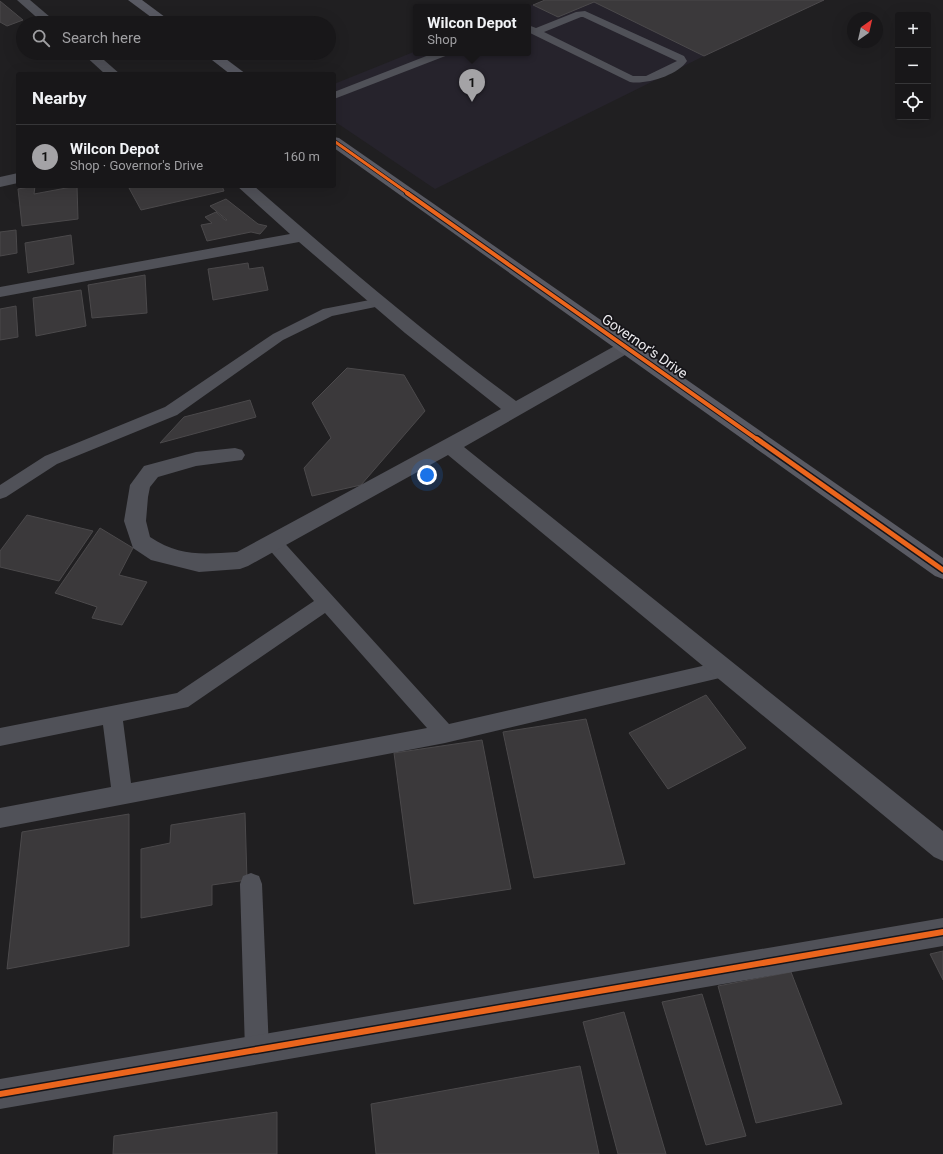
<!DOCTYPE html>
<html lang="en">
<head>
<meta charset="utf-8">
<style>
  body { margin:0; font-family:Roboto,sans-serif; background:#212022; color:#f1f3f6 }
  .controls { position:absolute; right:12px; top:12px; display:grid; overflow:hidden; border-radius:4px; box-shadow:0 4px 16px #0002 }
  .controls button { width:36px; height:36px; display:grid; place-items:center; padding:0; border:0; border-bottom:1px solid #363638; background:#181719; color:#f1f3f6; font:20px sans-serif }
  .compass { position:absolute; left:847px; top:12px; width:36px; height:36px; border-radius:50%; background:#181719; box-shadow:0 4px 16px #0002; rotate:34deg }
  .you { position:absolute; left:427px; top:475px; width:14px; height:14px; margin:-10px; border:3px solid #fff; border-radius:50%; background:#1a73e8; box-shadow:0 0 0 6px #1a73e833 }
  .badge { display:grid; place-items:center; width:26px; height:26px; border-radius:50%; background:#a4a3a6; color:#111; font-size:13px; font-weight:700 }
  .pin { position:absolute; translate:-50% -33px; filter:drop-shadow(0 1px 2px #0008) }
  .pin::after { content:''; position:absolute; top:21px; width:14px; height:12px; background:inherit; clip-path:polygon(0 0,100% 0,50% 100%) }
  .popup { position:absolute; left:413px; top:4px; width:118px; height:52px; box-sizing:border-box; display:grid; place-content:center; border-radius:4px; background:#181719; filter:drop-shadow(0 1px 3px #0005); font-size:13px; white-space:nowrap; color:#9f9fa2 }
  .popup b { font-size:15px; color:#f1f3f6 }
  .popup::after { content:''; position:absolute; left:50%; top:100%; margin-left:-8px; border:8px solid transparent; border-top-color:#181719 }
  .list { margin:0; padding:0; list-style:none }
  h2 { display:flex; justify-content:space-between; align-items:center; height:52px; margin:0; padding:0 16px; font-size:17px }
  h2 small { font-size:13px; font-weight:400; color:#9f9fa2 }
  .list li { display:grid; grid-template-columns:26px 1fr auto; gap:12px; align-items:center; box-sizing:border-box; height:64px; padding:0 16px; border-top:1px solid #363638 }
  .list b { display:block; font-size:15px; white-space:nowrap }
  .list p { margin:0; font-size:13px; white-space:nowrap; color:#9f9fa2 }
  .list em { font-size:13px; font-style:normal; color:#9f9fa2 }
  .icon { flex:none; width:22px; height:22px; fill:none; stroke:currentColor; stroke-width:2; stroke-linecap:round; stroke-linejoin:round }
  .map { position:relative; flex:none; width:943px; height:1154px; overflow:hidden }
  .search { position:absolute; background:#181719; box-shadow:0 4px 16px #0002; left:16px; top:16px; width:320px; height:44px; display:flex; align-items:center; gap:10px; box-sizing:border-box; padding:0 14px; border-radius:22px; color:#9f9fa2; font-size:15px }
  .panel { position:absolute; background:#181719; box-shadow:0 4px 16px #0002; left:16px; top:72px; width:320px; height:116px; border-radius:4px }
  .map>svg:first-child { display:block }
</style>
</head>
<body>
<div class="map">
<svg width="943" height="1154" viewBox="0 0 943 1154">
  <rect width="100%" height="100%" fill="#201f21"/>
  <polygon fill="#26232c" points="545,0 824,0 704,56 435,189 334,121 334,84 416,51 416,53 528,53 527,7"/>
  <g fill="#3b393b" stroke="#4b494b">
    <polygon points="545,0 824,0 704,56 594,2 558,17 533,5"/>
    <polygon points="0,1 23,20 7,26 0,22"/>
    <polygon points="35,186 34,194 77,186 78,219 22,226 18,189"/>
    <polygon points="141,186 222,186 224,191 141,210 129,188"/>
    <polygon points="226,199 258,224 267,226 260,234 251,232 207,241 201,225 212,223 205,217 216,212 225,220 227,220 210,206"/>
    <polygon points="16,230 17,253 0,256 0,232"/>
    <polygon points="71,235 74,264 28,273 25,243"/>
    <polygon points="248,263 249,269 263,267 268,290 213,300 208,269"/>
    <polygon points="145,275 147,313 92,318 88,285"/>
    <polygon points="81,290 86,326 36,336 33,298"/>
    <polygon points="16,306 18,337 0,340 0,309"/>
    <polygon points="347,368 404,375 425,411 361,485 312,496 304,468 331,438 312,403"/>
    <polygon points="250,400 256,417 160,443 184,417"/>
    <polygon points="27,515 93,531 59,581 0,567 0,551"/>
    <polygon points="100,528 133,548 119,575 147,582 122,625 92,618 97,607 55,593"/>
    <polygon points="706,695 746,748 668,789 629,733"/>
    <polygon points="586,719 625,864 534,878 503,732"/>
    <polygon points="482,740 511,889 414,904 394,753"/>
    <polygon points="245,813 247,880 212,885 212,905 141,918 141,849 170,843 171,825"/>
    <polygon points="129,814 129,946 7,969 22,832"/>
    <polygon points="943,951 943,980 930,954"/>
    <polygon points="791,972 842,1104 756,1123 718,986"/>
    <polygon points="702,994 746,1136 706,1145 662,1002"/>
    <polygon points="624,1012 666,1154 618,1154 583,1022"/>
    <polygon points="580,1066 599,1154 376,1154 371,1104"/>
    <polygon points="277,1112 277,1154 113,1154 114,1136"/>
  </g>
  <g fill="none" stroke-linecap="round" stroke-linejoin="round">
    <g fill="#505158" fill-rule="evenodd">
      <path d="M585,11L684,56L687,61C678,75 646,85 630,82L528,32V25L536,28L576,12ZM581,17H583L677,61L646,76H633L544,32Z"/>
      <polygon points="434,53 449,53 448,55 334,99 334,92"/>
      <polygon points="380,298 385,299 387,302 385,305 332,316 283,340 177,415 57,464 6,497 0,499 0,485 45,456 165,407 273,334 323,309"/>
      <path d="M273,535L279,537L449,724L724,661L731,663L734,669L731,675L724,677L445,743L0,828V808L111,787L103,725L0,746V728L177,693L314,601L267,547L264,542L267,537ZM325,613L427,728L131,783L123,721L188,707Z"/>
      <polygon points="251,873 259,876 262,884 269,1050 266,1059 257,1062 248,1059 245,1050 240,884 243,876"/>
    </g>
    <g fill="#505158" fill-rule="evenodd">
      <polygon points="17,0 30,0 57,23 43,23"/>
      <polygon points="82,53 96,53 120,74 105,74"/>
      <polygon points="18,173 18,183 0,187 0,177"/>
      <path d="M237,186H254C339,260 425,334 516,401L620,343L626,341L632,343L635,347L632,351L464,447L943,831V861L934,857L448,455L248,566L240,569L199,572L151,560L133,548L124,521L130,485L144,466L196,452L235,448L242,450L245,455L242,460L196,466L158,477L150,487L148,497L146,521L150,537C180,557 203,554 237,552L501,409L405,333L299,242L0,297V287L290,234Z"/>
      <polygon points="943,918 943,946 0,1109 0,1079"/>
    </g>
    <g fill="#595a63" fill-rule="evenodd">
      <polygon points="128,0 142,0 173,23 159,23"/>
      <polygon points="203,53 218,53 246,74 230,74"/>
      <polygon points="334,137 339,138 943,558 943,579 935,576 334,148"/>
    </g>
    <g stroke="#161519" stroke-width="4.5">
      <polyline id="cycleway-far3" points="334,141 409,194"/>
    </g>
    <g stroke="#161519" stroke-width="6">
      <polyline id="cycleway-far2" points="407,193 758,440"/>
    </g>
    <g stroke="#161519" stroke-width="8">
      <polyline id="cycleway-far1" points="757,439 943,570"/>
    </g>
    <g stroke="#161519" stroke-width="9">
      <polyline id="cycleway" points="0,1094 943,932"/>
    </g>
    <use href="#cycleway-far3" stroke="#eb651d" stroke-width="3"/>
    <use href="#cycleway-far2" stroke="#eb651d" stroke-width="4"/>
    <use href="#cycleway-far1" stroke="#eb651d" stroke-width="5"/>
    <use href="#cycleway" stroke="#eb651d" stroke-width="6"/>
  </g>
  <g text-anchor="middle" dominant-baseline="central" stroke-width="3.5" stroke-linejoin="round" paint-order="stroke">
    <g font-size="14" fill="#ebeaed" stroke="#161519">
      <text transform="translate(645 346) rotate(35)">Governor's Drive</text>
    </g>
  </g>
</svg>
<div class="controls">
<button>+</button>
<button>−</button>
<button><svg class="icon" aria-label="locate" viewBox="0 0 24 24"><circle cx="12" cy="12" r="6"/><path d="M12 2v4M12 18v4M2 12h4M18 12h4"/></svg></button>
</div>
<svg class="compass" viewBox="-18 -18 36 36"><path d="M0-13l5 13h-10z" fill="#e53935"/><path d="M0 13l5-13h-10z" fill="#9f9fa2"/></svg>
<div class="you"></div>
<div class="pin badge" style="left:472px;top:102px">1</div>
<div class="popup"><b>Wilcon Depot</b>Shop</div>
<div class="search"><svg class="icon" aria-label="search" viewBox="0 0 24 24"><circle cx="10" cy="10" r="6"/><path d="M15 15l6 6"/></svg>Search here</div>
<section class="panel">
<h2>Nearby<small></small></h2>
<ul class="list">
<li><span class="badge">1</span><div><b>Wilcon Depot</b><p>Shop · Governor's Drive</p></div><em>160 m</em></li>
</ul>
</section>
</div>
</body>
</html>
